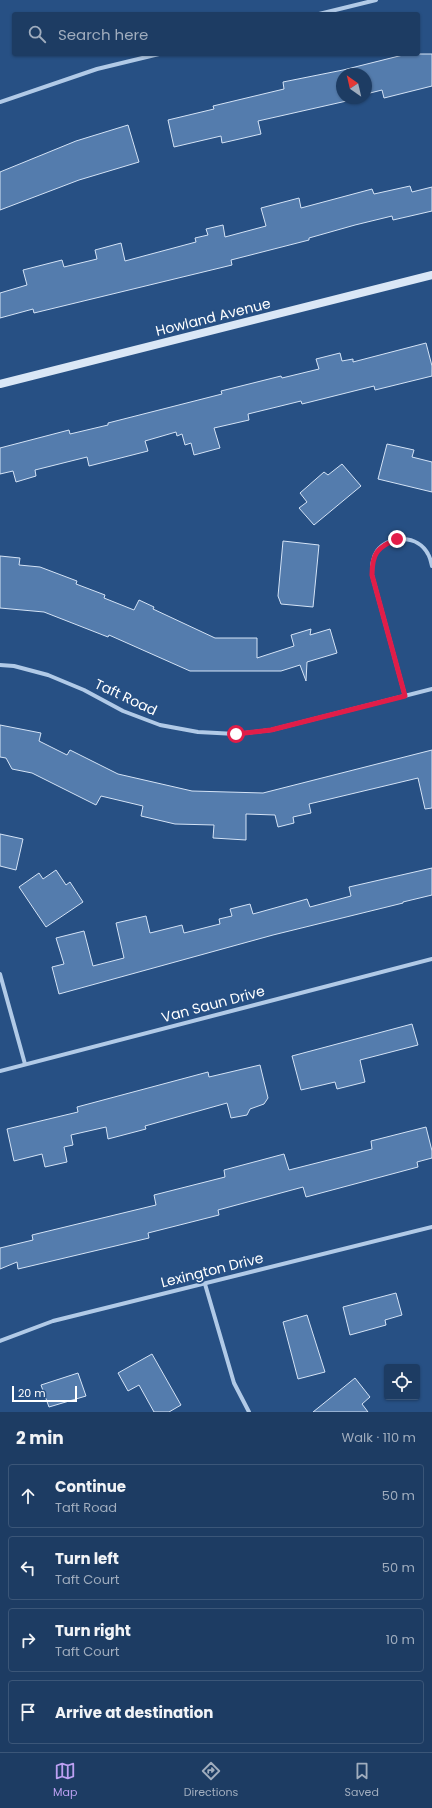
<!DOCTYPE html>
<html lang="en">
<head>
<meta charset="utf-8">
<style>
  body { margin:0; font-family:Poppins,sans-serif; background:#2a476c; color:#f1f3f6 }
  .controls { position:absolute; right:12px; bottom:12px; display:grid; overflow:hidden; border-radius:4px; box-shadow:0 1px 3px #0004 }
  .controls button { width:36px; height:36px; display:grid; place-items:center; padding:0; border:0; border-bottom:1px solid #3b5678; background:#1d3c63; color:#f1f3f6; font:20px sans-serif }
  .compass { position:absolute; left:336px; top:68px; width:36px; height:36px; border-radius:50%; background:#1d3c63; box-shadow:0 1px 3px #0004; rotate:326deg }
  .scale { position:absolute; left:12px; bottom:10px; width:65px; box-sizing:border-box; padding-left:4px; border:2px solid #fff; border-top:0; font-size:11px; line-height:14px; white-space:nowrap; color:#fff; -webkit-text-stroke:3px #275084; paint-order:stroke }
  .stop { position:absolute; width:12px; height:12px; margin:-9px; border:3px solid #e11d48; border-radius:50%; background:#fff }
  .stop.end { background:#e11d48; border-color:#fff; box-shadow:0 1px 4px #0008 }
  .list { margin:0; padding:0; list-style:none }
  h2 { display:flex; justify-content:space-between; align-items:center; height:52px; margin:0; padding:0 16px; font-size:17px }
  h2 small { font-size:13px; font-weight:400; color:#a0adbe }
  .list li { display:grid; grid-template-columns:26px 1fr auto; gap:12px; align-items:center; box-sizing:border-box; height:64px; margin:0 8px 8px; padding:0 8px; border:1px solid #3b5678; border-radius:4px }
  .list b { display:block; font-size:15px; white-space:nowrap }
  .list p { margin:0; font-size:13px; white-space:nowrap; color:#a0adbe }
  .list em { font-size:13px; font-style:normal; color:#a0adbe }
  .icon { flex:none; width:22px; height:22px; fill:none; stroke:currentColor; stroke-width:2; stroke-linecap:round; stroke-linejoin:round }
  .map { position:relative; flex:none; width:432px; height:1412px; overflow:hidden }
  .search { position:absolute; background:#1d3c63; box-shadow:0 1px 3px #0004; left:12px; right:12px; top:12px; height:44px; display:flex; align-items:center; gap:10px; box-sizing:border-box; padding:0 14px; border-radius:4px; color:#a0adbe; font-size:15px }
  .sheet { height:340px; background:#1d3c63 }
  nav { display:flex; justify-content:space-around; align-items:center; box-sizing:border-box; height:56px; border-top:1px solid #3b5678; background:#1d3c63; font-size:11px; color:#a0adbe }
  nav a { display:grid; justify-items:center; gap:2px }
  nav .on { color:#bca0f2 }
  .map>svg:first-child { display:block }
</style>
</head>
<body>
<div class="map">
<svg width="432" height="1412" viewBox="0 0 432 1412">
  <rect width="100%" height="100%" fill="#275084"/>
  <g fill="#547cad" stroke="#d4e3f6">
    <polygon points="407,54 432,54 432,86 384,98 382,90 366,94 366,74 342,74 342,98 352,98 351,100 258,121 261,134 222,143 221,136 174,147 168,120 214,109 213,106 284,89 283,82 343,70"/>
    <polygon points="128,125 139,162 79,180 0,210 0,172 76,141"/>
    <polygon points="410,186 412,192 432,187 432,211 393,220 392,216 355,225 309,238 309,240 231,260 232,265 34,313 33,309 0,318 0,293 27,285 23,270 62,260 64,267 97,259 95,250 121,243 125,261 196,242 195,238 208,235 206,229 223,225 225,237 266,226 261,208 299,198 301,208 372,189 374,194"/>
    <polygon points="426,343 432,366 432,376 375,390 374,386 302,404 301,401 248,414 249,420 214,428 220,448 194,455 191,443 185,445 182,434 177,436 176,432 145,441 148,451 89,466 87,457 35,470 36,476 16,482 13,471 0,474 0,448 69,430 70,434 108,425 108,423 222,394 221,391 281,376 282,378 319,369 316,359 340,353 342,361 353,359 353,362"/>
    <polygon points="387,444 414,450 412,457 432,462 432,492 378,479"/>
    <polygon points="342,464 361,486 314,525 299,508 307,502 300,493 324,472 328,475"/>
    <polygon points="283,541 319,545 313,607 281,604 278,596"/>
    <polygon points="0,556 20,558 19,565 40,567 77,581 76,584 105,595 104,598 134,610 139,600 154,607 153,609 215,638 257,638 257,658 294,646 291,635 311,629 310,635 330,629 337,653 307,662 306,681 300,665 281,671 190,671 109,635 108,637 44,612 0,608"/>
    <polygon points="0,725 41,733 39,741 67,755 70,750 118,774 192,791 263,793 432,750 432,808 425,809 418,778 309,804 311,813 293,817 294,823 278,827 275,815 246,814 246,840 213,838 214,825 175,824 141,816 143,806 101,796 96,805 32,773 12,769 6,758 0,757"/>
    <polygon points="0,834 23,839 16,870 0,866"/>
    <polygon points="432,868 432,895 403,902 403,903 273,935 59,994 52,967 64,964 56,938 84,931 93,966 124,958 116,923 146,916 150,933 182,925 184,933 220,924 219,919 232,916 230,909 250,904 253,914 307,899 310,907 351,896 349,887"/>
    <polygon points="56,870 66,885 70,882 83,902 46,927 19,887 39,873 43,879"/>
    <polygon points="412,1024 418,1045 360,1060 365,1082 337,1089 335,1082 301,1090 292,1056"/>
    <polygon points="260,1065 268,1098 264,1104 250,1109 247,1115 231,1118 227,1103 145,1126 146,1129 108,1139 106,1127 71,1135 73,1145 64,1147 67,1162 45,1167 42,1154 14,1161 7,1129 78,1112 77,1107 208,1072 209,1077"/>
    <polygon points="426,1127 432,1151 432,1158 417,1162 418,1167 306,1197 303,1187 218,1210 219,1215 148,1233 149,1238 18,1269 17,1262 0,1269 0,1248 33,1240 32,1235 156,1205 154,1195 225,1177 224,1170 284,1154 289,1170 372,1149 371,1141"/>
    <polygon points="396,1293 402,1315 385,1320 386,1325 350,1335 343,1307"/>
    <polygon points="307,1315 325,1372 298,1379 283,1322"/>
    <polygon points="152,1354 181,1405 169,1412 154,1412 139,1385 128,1391 118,1373"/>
    <polygon points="78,1373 86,1396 49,1407 41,1385"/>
    <polygon points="355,1378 370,1397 362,1404 368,1412 313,1412"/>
  </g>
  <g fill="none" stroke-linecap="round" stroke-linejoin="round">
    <g stroke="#b1cae7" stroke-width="4">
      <polyline points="319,14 376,0"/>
      <polyline points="0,102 97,69 159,54"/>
      <polyline points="0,665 14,666 48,675 84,690 123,711 160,725 198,732 236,734 271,730 432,689"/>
      <path d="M405,696L372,575C372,567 372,558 377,551C390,534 418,535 428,554C430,557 431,562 432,566"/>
      <polyline points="0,974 25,1064"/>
      <polyline points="0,1071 432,959"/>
      <polyline points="205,1284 234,1383 249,1412"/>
      <polyline points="0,1341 53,1321 432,1227"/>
    </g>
    <polyline stroke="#dae7f6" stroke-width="8" points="0,384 432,275"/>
  </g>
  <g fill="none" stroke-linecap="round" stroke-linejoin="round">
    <path stroke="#e11d48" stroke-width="5" d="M236,734L271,730L405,696L372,575C372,554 377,547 397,539"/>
  </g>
  <g text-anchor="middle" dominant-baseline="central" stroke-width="3.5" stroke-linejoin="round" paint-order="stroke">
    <g font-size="14" fill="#fff" stroke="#275084">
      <text transform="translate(213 317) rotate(-14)">Howland Avenue</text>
      <text transform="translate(126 697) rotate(25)">Taft Road</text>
      <text transform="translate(213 1004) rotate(-15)">Van Saun Drive</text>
      <text transform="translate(212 1270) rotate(-14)">Lexington Drive</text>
    </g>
  </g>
</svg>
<div class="controls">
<button><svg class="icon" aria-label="locate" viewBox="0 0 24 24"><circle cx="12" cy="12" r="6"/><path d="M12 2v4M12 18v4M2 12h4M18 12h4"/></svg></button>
</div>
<svg class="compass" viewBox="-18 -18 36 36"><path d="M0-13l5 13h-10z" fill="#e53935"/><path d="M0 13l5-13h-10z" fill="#a0adbe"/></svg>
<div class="scale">20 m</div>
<div class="stop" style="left:236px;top:734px"></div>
<div class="stop end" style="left:397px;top:539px"></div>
<div class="search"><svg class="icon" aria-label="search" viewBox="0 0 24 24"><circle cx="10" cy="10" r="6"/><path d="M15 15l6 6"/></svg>Search here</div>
</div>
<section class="sheet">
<h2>2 min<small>Walk · 110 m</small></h2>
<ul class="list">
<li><svg class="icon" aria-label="ahead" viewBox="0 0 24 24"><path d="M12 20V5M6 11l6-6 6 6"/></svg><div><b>Continue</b><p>Taft Road</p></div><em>50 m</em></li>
<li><svg class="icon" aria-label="left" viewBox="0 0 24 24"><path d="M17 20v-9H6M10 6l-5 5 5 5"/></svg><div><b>Turn left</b><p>Taft Court</p></div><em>50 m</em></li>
<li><svg class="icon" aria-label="right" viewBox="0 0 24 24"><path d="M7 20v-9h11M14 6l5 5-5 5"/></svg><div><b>Turn right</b><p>Taft Court</p></div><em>10 m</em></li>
<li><svg class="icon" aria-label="arrive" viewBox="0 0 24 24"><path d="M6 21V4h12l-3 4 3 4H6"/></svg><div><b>Arrive at destination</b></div></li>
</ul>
</section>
<nav>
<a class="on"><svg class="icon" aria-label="map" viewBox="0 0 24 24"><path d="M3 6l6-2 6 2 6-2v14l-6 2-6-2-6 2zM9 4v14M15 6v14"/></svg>Map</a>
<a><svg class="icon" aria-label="directions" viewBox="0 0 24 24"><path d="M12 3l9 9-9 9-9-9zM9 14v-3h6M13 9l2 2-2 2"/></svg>Directions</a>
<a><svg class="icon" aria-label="saved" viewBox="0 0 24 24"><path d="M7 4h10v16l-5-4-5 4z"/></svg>Saved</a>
</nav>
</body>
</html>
